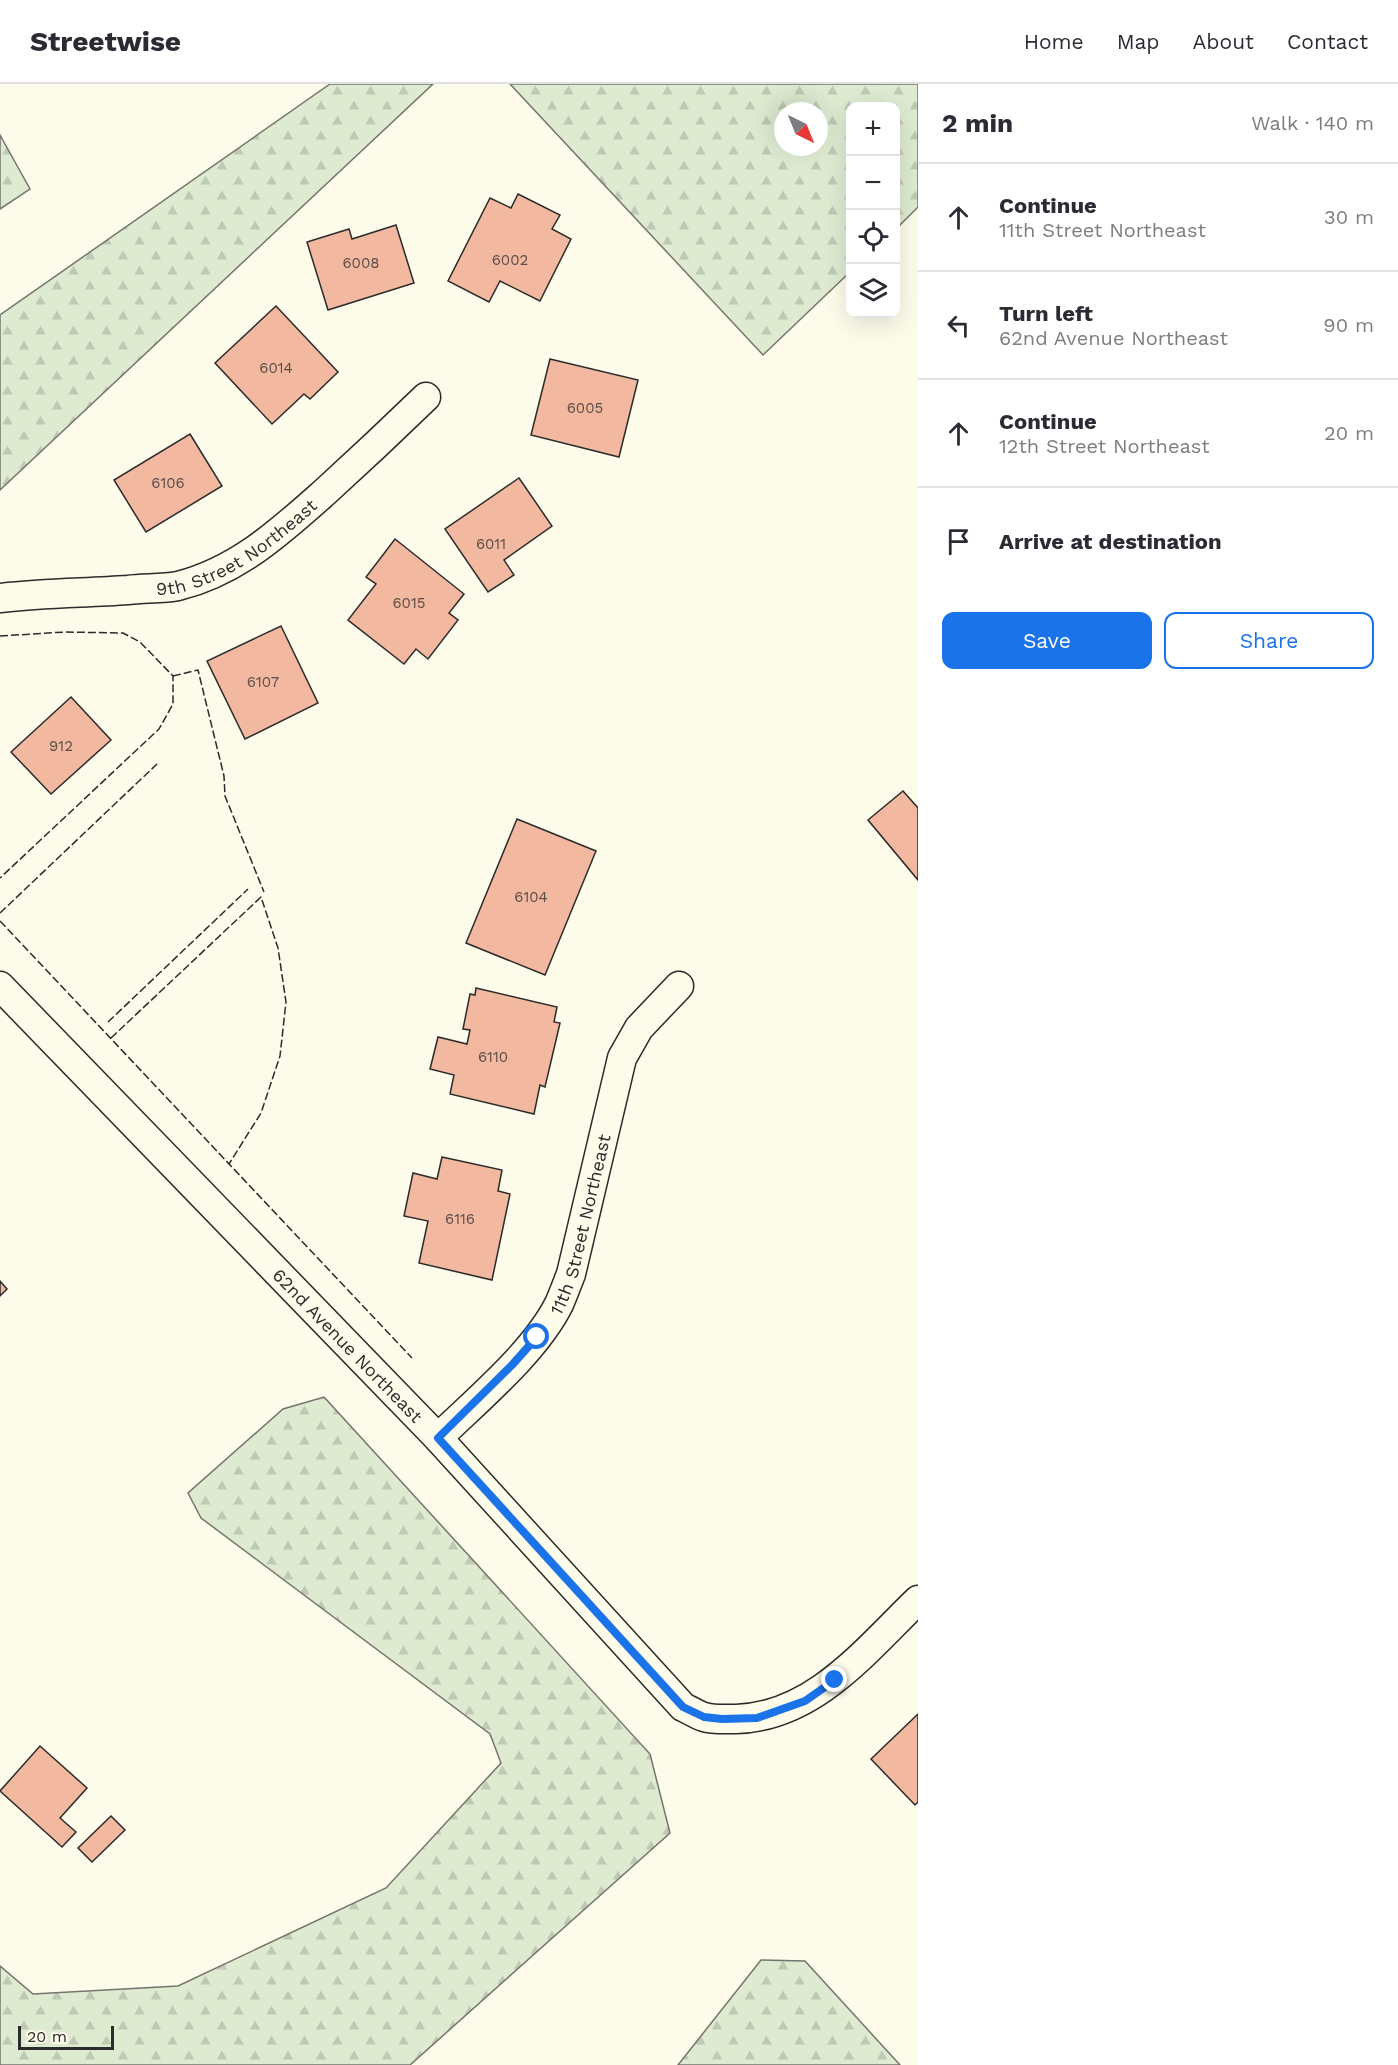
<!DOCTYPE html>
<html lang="en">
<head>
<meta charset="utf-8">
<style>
  body { margin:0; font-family:"Work Sans",sans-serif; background:#f7f7f7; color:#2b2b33 }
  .controls { position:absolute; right:18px; top:18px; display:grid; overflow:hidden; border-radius:12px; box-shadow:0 6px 24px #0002 }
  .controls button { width:54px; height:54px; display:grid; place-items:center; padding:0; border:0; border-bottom:2px solid #e1e1e2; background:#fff; color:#2b2b33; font:30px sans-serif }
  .compass { position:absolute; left:774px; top:18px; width:54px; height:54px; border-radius:50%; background:#fff; box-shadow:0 6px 24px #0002; rotate:137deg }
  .scale { position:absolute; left:18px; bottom:15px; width:96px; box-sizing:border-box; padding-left:6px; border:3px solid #2b2b2b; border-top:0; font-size:16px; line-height:21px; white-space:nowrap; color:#2b2b2b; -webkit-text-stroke:4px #fdfbea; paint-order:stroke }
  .stop { position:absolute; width:18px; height:18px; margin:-14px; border:4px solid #1a73e8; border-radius:50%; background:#fff }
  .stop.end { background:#1a73e8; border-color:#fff; box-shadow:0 2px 6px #0008 }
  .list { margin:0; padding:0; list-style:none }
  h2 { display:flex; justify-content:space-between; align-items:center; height:78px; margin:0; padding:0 24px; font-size:26px }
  h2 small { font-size:20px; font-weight:400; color:#7c7c81 }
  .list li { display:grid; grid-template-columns:39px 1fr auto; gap:18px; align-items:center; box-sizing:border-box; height:108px; padding:0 24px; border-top:2px solid #e1e1e2 }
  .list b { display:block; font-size:22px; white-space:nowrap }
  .list p { margin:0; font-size:20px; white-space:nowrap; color:#7c7c81 }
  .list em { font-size:20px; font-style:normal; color:#7c7c81 }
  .actions { display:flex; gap:12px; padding:18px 24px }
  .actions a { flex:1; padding:14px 0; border:2px solid #1a73e8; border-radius:12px; text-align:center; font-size:21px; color:#1a73e8 }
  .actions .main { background:#1a73e8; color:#fff }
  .icon { flex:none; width:33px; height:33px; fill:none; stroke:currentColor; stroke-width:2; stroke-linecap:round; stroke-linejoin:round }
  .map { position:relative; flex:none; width:918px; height:1981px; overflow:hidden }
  header { display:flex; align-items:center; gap:36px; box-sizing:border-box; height:84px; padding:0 30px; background:#fff; border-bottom:2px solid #e1e1e2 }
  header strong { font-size:28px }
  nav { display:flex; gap:33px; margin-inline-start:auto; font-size:21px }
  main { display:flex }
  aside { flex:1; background:#fff }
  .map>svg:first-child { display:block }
</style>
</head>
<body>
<header>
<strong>Streetwise</strong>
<nav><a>Home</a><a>Map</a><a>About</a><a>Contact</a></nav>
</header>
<main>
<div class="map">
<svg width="918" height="1981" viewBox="0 0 918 1981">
  <defs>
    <pattern id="forest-firs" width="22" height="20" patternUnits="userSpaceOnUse" patternTransform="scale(1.5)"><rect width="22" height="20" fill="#deebd1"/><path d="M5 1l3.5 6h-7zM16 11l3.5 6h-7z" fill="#bfcab4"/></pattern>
  </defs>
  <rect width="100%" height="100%" fill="#fdfbea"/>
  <g fill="url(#forest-firs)" stroke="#74746e" stroke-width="1.5" fill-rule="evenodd">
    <polygon points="330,0 433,0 0,406 0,231"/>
    <path d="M510,0H918V123L896,145V22H850V188L763,271ZM783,27H819V63H783Z"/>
    <polygon points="0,51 30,105 0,125"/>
    <polygon points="324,1313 650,1670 670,1749 410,1981 0,1981 0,1882 33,1910 178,1902 386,1804 501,1679 490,1650 201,1434 188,1409 283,1325"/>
    <polygon points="761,1876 805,1877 900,1981 678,1981"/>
  </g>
  <g fill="#f2b8a0" stroke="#2b2b2b" stroke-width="1.5">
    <polygon points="518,110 560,131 552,145 571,155 540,217 500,197 489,218 448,197 490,114 511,124"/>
    <polygon points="396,141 414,199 328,226 307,158 349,145 352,155"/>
    <polygon points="276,222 338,288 310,315 304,310 272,340 215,279"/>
    <polygon points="550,275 638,296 619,373 531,351"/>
    <polygon points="190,350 222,402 146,448 114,396"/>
    <polygon points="519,394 552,442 504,476 514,491 488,508 445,445"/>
    <polygon points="395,455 464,510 449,529 458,536 428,575 416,565 404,580 348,536 376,500 366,493"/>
    <polygon points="281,542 318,619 245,655 207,577"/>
    <polygon points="71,613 111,656 51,710 11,668"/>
    <polygon points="903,707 918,724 918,796 868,736"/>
    <polygon points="517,735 596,767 545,891 466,859"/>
    <polygon points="476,904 557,923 554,938 560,939 545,1003 540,1001 534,1030 450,1010 454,991 430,985 438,953 467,960 470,946 463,945 470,910 475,911"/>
    <polygon points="442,1073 502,1086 498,1107 510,1110 492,1196 419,1179 428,1137 404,1132 413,1089 437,1095"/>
    <polygon points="0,1197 7,1205 0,1212"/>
    <polygon points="918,1630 918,1718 915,1721 871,1675"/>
    <polygon points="40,1662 87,1704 60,1734 76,1748 62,1763 0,1707"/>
    <polygon points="111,1732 125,1746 92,1778 78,1764"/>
  </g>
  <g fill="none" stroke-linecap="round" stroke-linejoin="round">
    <g stroke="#2b2b2b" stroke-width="31">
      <g id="street">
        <path id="s1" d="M0,514C43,509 85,509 128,506C144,504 162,505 178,502C238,487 281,447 326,407C360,376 393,345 426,313"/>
        <path id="s2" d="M0,902L438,1354L683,1623C690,1626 697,1631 704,1633C714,1636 725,1635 736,1635C814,1633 866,1566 918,1516"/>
        <path id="s3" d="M438,1354C477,1316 535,1268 559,1220C563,1211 567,1200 571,1190L622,974L639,944L679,902"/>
      </g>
    </g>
    <use href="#street" stroke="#fdfbea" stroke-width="28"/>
    <g stroke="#2b2b2b" stroke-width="1.5" stroke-dasharray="8 3" stroke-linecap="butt">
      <polyline points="0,552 65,548 123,549 140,558 173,592 173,620 159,645 0,794"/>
      <polyline points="173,592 198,586 224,692 225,712 264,808"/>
      <polyline points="0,829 157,680"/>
      <polyline points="0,837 412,1274"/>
      <polyline points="108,938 248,805"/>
      <polyline points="111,954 261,813 278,864 286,918 280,972 261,1029 229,1080"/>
    </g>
  </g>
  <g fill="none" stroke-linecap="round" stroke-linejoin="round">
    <polyline stroke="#1a73e8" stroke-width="8" points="537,1253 512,1281 438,1354 683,1623 704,1633 722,1635 757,1634 805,1617 835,1596"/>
  </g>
  <g text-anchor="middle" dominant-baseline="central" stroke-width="4.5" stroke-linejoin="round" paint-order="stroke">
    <g font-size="15" fill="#5d4e48">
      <text x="510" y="176">6002</text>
      <text x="361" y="179">6008</text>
      <text x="276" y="284">6014</text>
      <text x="585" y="324">6005</text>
      <text x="168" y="399">6106</text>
      <text x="491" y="460">6011</text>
      <text x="409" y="519">6015</text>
      <text x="263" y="598">6107</text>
      <text x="61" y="662">912</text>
      <text x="531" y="813">6104</text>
      <text x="493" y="973">6110</text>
      <text x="460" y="1135">6116</text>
    </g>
    <g font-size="18" fill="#2b2b2b" stroke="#fdfbea">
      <text stroke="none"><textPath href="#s1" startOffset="248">9th Street Northeast</textPath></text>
      <text stroke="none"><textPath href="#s3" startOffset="264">11th Street Northeast</textPath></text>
      <text stroke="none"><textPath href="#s2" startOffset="500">62nd Avenue Northeast</textPath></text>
    </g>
  </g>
</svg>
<div class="controls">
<button>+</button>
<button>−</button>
<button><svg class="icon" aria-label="locate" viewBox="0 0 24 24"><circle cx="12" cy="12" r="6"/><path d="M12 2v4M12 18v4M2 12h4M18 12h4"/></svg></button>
<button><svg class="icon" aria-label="layers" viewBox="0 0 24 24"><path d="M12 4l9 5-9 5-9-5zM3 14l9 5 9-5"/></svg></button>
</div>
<svg class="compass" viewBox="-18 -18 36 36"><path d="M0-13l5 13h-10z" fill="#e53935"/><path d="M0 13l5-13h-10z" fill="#7c7c81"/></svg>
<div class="scale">20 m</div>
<div class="stop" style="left:537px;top:1253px"></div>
<div class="stop end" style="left:835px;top:1596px"></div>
</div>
<aside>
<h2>2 min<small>Walk · 140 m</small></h2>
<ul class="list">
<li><svg class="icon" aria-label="ahead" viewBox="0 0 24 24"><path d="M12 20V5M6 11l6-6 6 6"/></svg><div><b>Continue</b><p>11th Street Northeast</p></div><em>30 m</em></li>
<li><svg class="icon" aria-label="left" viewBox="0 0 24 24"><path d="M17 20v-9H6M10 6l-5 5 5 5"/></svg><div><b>Turn left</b><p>62nd Avenue Northeast</p></div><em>90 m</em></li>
<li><svg class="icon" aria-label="ahead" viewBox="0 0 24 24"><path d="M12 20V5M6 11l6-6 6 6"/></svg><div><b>Continue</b><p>12th Street Northeast</p></div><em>20 m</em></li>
<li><svg class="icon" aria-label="arrive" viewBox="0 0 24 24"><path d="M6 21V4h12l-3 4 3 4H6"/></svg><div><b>Arrive at destination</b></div></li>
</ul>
<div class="actions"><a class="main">Save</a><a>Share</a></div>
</aside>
</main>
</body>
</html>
